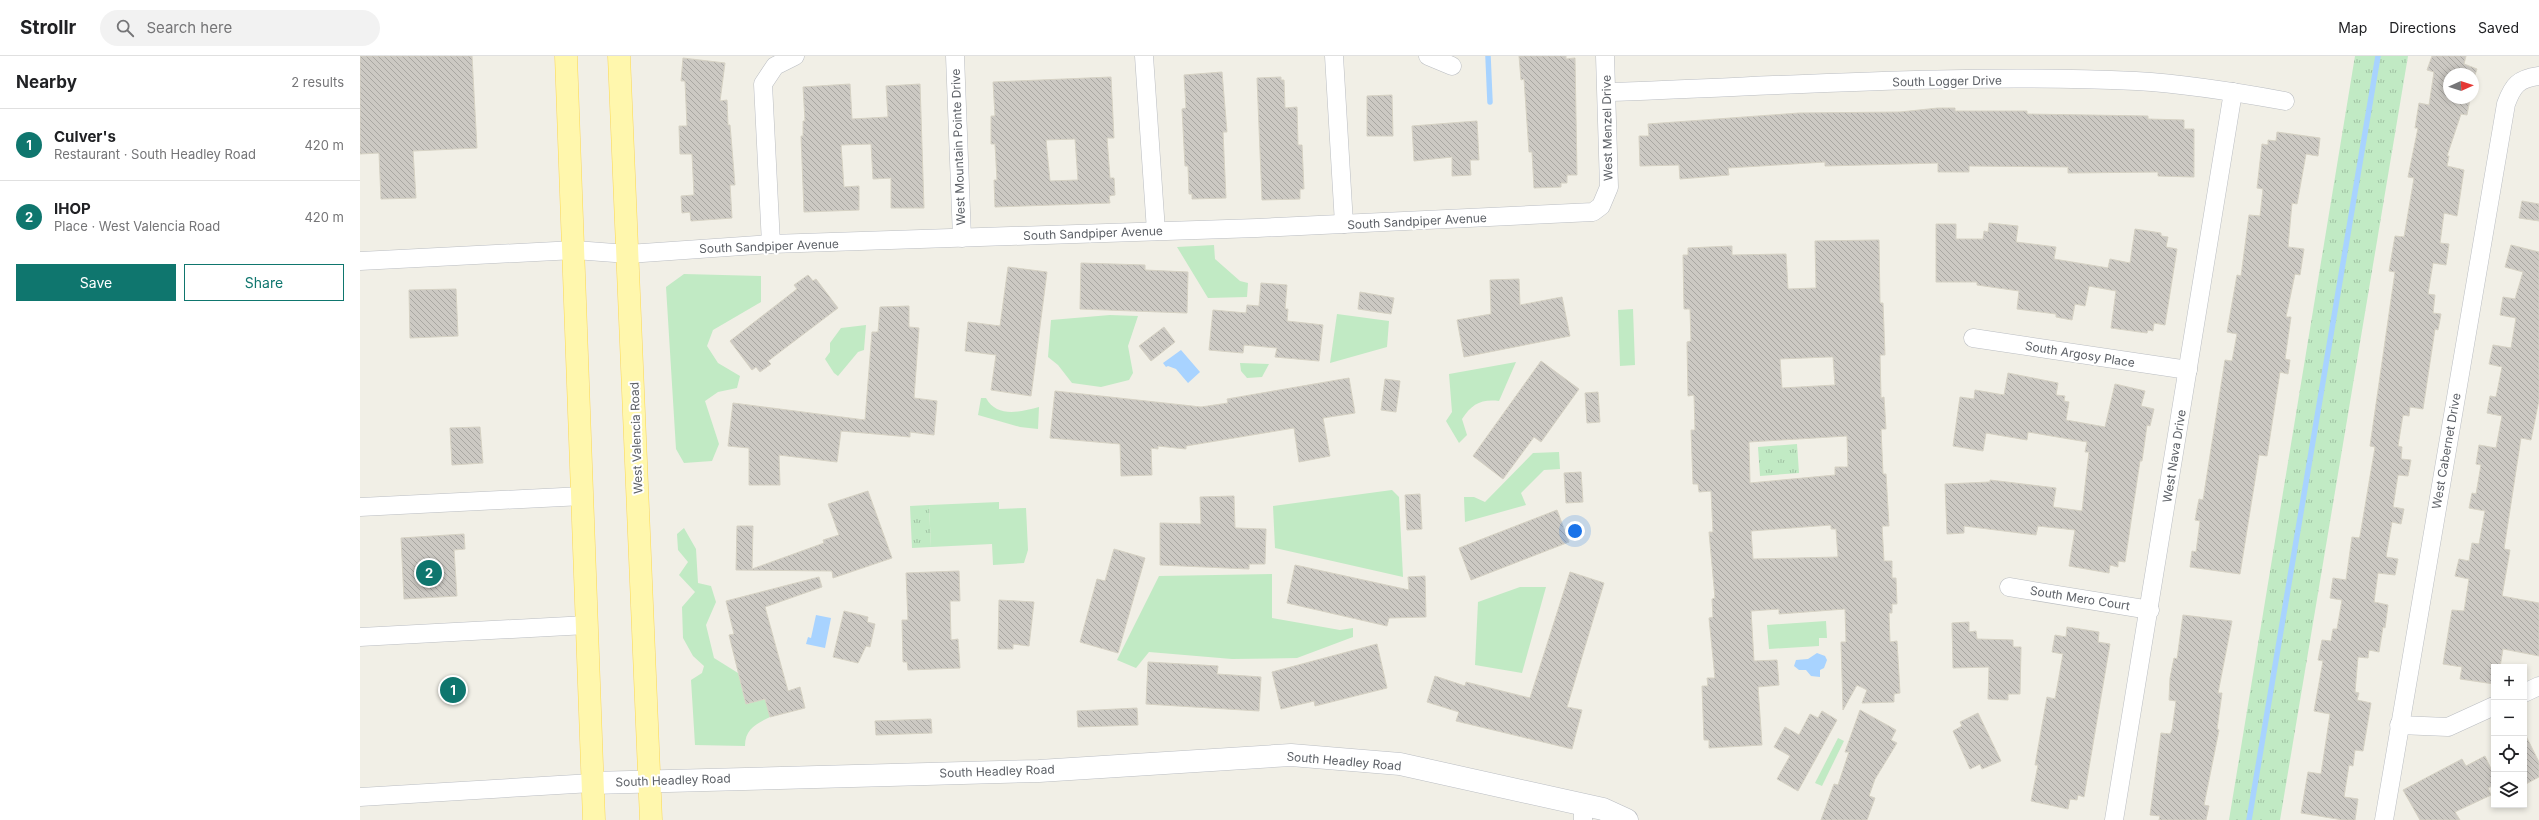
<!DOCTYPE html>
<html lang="en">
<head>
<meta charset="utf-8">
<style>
  body { margin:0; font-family:Inter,sans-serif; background:#f2f2f2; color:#202124 }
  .controls { position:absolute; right:12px; bottom:12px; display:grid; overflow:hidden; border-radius:0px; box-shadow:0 2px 6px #0003 }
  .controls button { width:36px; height:36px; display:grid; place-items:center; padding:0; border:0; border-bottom:1px solid #e0e0e0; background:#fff; color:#202124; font:20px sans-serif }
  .compass { position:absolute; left:2083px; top:12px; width:36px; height:36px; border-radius:50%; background:#fff; box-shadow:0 2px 6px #0003; rotate:87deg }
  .you { position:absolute; left:1215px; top:475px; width:14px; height:14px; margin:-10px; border:3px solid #fff; border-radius:50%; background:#1a73e8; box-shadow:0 0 0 6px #1a73e833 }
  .badge { display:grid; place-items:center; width:26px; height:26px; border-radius:50%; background:#0f766e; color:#fff; font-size:13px; font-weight:700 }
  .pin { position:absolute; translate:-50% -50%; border:2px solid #fff; box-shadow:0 1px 4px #0006 }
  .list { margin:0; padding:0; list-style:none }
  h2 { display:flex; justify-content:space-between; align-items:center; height:52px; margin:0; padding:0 16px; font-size:17px }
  h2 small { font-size:13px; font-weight:400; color:#757577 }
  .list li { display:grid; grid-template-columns:26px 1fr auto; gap:12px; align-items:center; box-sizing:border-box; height:72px; padding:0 16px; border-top:1px solid #e0e0e0 }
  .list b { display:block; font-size:15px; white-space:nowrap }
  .list p { margin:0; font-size:13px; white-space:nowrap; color:#757577 }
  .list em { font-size:13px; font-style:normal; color:#757577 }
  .actions { display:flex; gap:8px; padding:12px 16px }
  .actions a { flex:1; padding:9px 0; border:1px solid #0f766e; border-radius:0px; text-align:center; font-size:14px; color:#0f766e }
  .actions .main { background:#0f766e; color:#fff }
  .icon { flex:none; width:22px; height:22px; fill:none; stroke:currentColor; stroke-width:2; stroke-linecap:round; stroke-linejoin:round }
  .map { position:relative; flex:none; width:2179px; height:764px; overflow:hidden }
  header { display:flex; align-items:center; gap:24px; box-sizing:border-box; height:56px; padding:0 20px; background:#fff; border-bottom:1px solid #e0e0e0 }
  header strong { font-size:19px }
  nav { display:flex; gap:22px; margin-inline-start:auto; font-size:14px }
  .search { width:280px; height:36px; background:#f2f2f2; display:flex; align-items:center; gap:10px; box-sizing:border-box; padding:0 14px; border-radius:22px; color:#757577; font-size:15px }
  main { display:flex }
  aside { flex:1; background:#fff }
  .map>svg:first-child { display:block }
</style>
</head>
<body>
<header>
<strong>Strollr</strong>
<div class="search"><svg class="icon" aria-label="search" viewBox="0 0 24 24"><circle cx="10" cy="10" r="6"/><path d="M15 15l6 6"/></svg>Search here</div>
<nav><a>Map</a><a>Directions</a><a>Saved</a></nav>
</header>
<main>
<aside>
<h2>Nearby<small>2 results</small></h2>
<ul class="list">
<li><span class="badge">1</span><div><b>Culver's</b><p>Restaurant · South Headley Road</p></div><em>420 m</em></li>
<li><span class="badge">2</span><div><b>IHOP</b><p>Place · West Valencia Road</p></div><em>420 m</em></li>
</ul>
<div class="actions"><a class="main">Save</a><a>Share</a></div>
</aside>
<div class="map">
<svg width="2179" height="764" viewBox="0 0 2179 764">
  <defs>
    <pattern id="park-tufts" width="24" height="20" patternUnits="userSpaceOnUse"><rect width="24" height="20" fill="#c1eac4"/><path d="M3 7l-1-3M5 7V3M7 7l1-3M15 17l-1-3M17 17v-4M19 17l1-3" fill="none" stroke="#a0c1a3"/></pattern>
    <pattern id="building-back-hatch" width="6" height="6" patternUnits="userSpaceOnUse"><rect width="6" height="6" fill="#ccc9c3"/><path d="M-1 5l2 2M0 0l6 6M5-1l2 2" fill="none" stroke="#a9a7a2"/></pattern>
  </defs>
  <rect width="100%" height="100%" fill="#f1efe6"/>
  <g fill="#c1eac4">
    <polygon points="854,189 855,203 880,225 888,227 887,241 848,242 817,191"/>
    <polygon points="324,218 401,220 401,246 353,274 347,290 358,307 380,320 377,332 358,336 345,345 359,388 352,405 324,407 316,393 306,231"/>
    <polygon points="1273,253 1275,309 1260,310 1258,254"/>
    <polygon points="977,258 1029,265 1027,291 970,307"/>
    <polygon points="750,259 778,260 768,290 773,317 769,324 741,331 712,327 698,309 688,301 691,264"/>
    <polygon points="506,269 504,294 498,296 478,320 474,317 465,303 470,296 470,287 481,272"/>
    <path d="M1156,306L1139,345C1121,343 1112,348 1102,363L1107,379L1099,387L1086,365L1092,356L1089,318Z"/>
    <polygon points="880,307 909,308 902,321 887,322 881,315"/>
    <path d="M621,342H626C637,362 660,356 679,351L678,373L660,371L618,359Z"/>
    <polygon points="1199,396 1200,413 1184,414 1161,437 1166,449 1105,466 1104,441 1114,441 1125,446 1173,397"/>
    <polygon points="1032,434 1039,441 1043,521 915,492 913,450"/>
    <polygon points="639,446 639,453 666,452 668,494 664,507 633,509 632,488 571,491 569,449"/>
    <path d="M324,472L336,493L338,527L351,530L356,546L346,569L354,602L378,617L386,648L405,643L410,661C396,668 385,673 385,690L335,689L331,624L342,617L344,610L333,600L323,582L322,551L335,536L319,519L328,506L318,494L317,478Z"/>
    <polygon points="912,518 912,562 980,574 993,572 993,581 937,602 872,603 789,596 776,612 757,604 799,520"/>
    <polygon points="1160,531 1186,531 1162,617 1115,609 1118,546"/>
    <polygon points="1466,565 1467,582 1459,582 1459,590 1409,593 1407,569"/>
    <polygon points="1478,682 1484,685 1462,730 1455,727"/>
  </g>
  <g fill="url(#park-tufts)">
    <polygon points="1995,0 2048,0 1920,764 1869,764"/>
    <polygon points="1437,388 1439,417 1400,420 1398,391"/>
    <polygon points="569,449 571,491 552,492 550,450"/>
  </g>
  <g fill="#a8d3ff">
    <polygon points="821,294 840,316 828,327 816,313 808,310 806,311 803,307"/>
    <polygon points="456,559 471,562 465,592 446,588 448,581 451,582"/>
    <polygon points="1457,597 1465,600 1467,604 1464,612 1460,614 1460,621 1451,620 1446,614 1439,614 1434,610 1436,604 1448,603"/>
  </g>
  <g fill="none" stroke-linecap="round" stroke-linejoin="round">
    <g stroke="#a8d3ff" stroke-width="5.5">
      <polyline points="1128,0 1130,46"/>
      <polyline points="1889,764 2018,0"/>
    </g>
  </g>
  <g fill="url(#building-back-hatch)" stroke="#d6d2c4" fill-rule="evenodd">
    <polygon points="0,0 112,0 117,92 53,95 56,142 21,143 19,97 0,98"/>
    <polygon points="1159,0 1206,0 1206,3 1215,2 1217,119 1207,119 1207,127 1201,127 1201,131 1174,132 1172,96 1169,96 1164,23 1161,24"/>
    <polygon points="2072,0 2106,0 2104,8 2117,13 2113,25 2113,18 2089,18 2089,42 2110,43 2107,59 2101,58 2087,100 2089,100 2087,110 2104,114 2097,160 2084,157 2080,187 2089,188 2086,209 2073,207 2068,238 2075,239 2073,257 2081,258 2078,274 2075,273 2063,353 2050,351 2049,360 2043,359 2038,390 2042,391 2041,403 2051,404 2048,420 2038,419 2033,451 2044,453 2041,468 2032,466 2026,501 2038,503 2035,519 2018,517 2014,546 2028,549 2025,572 2023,571 2019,596 2009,594 2008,602 1998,601 1995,636 1999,637 1997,644 2011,647 2003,695 1995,694 1993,710 1989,709 1984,741 1998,743 1995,764 1983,764 1941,757 1948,716 1961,718 1970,658 1954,655 1963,605 1958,604 1962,584 1971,585 1973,573 1977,573 1982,544 1970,542 1973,522 1986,524 1992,481 1999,482 2000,480 2015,391 2010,390 2035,216 2029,215 2035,180 2044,181 2054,122 2048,121 2058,72 2055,72 2059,47 2069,49 2074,16 2067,14"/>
    <polygon points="323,2 365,7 360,45 367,44 368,69 370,69 375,129 370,129 372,162 331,165 330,156 322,157 321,140 334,139 332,98 320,98 319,70 327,70 325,25 321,25"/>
    <polygon points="862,16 867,76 863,76 866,142 832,143 832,138 829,138 828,110 825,110 822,53 826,52 824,19"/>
    <path d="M751,21L754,82H747L750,122H754L755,139L749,140L750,147L635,151L634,124H637L635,88H631V60H635L633,26ZM715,83L718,124L690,125L686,84Z"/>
    <polygon points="921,21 921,24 924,24 925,52 937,51 938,89 942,89 944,133 940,133 940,143 902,144 897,22"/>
    <polygon points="490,28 492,63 528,61 526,30 560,28 564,152 531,152 531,122 513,123 511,88 481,89 484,131 499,130 499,154 444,156 441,80 443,80 443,65 445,65 443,31"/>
    <polygon points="1032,39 1033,80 1007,80 1007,40"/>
    <polygon points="1578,52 1595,52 1595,55 1667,55 1667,58 1788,60 1788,63 1824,64 1824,73 1834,73 1834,121 1798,120 1798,116 1708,117 1708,111 1609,110 1609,116 1578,116 1578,107 1465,110 1465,106 1368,112 1369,119 1320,123 1319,109 1280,110 1279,80 1289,80 1288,68 1439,57 1540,56"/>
    <polygon points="1117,65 1119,104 1110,104 1111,119 1092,120 1092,101 1054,105 1052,70"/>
    <polygon points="1917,76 1960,82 1958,100 1946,98 1937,148 1932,147 1928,191 1944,193 1940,219 1935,218 1926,261 1931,261 1925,303 1930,304 1928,318 1920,316 1907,400 1899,399 1880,518 1830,511 1832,495 1836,496 1840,465 1835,464 1839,443 1843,444 1865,304 1872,305 1877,278 1867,276 1877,219 1881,220 1889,159 1900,160 1903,133 1897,132 1902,88 1908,89 1908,84 1916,85"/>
    <polygon points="2162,145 2179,148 2179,165 2159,162"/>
    <polygon points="1629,167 1658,170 1656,186 1696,191 1694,203 1748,212 1750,203 1770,207 1775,173 1801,177 1801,180 1808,181 1806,191 1817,193 1805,269 1794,267 1793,275 1788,274 1787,277 1751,272 1756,235 1729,230 1725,250 1715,248 1712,264 1696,261 1696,258 1657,253 1659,235 1617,229 1617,226 1576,226 1576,168 1596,168 1596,183 1623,183 1624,175 1628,176"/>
    <path d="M1519,184L1520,247H1523L1525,299H1520L1521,342L1524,341L1526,373H1521L1523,418H1526L1529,470H1522L1524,505H1532V522H1536L1537,548H1532V557H1529L1530,586L1537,585L1540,637L1534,638V646L1502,647L1507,634L1497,629L1483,654L1481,586H1486L1485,553L1419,558V553L1391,555L1394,605L1417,604L1419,629L1398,631L1402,689L1349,692V684H1344L1342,630H1348L1347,622H1355L1349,562L1353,561L1352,543L1355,542L1349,476H1353L1351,435L1339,436L1338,428H1333L1331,374H1335L1334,339L1328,340L1327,286L1331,285L1330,253H1324L1323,199H1328V192L1372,190V199L1426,198L1428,233L1456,232L1455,185ZM1468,301H1473L1475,329L1422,332L1420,303ZM1487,380L1488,411H1475V419L1390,427L1389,386ZM1471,469V473H1476L1478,501L1393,503L1391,475Z"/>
    <polygon points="2151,189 2179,196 2179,344 2171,384 2161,382 2144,493 2150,494 2142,540 2179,547 2179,600 2143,593 2140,611 2134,611 2134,628 2100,623 2102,611 2083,608 2092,554 2104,555 2109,523 2095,520 2099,503 2109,505 2112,487 2119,488 2125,455 2109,452 2112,437 2116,438 2121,409 2116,408 2119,389 2136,392 2142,360 2127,357 2130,340 2136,341 2142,311 2129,308 2133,289 2151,292 2156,262 2140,259 2143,241 2155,243 2163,216 2145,211"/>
    <polygon points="721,207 785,209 785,214 828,216 827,257 720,253"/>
    <polygon points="648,211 687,216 671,340 631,334 636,299 605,295 608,266 640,270"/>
    <polygon points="448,219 453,225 456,223 478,252 408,305 411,308 400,316 396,311 392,314 370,285 437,233 434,229"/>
    <polygon points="1159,223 1160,249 1202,241 1210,280 1104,301 1097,264 1131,258 1130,224"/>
    <polygon points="901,227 927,229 925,253 928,253 927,265 963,269 959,305 915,301 917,292 884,289 883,297 849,294 853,254 886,257 887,249 899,250"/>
    <polygon points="96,233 98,280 50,282 49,234"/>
    <polygon points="1000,236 1034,242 1031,258 998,253"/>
    <polygon points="549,250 549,271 559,272 554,342 577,345 574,379 550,376 550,381 481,375 477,406 419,399 420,429 389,429 389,392 368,390 373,347 505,364 512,276 518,276 520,251"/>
    <polygon points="804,271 815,286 791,305 779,290"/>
    <polygon points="1181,305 1219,333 1181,386 1174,381 1143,423 1113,400"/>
    <polygon points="1648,317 1698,327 1696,339 1705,340 1704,345 1709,346 1706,364 1745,371 1755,328 1785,335 1781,350 1794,353 1790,370 1787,369 1782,405 1780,405 1765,506 1758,505 1758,511 1750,509 1749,517 1709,510 1715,474 1678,470 1676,479 1604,470 1604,477 1587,478 1585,428 1630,426 1630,424 1696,432 1693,451 1722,455 1729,396 1725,396 1727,386 1668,376 1667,384 1626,377 1623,395 1593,390 1600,341 1614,343 1615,334 1644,339"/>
    <polygon points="989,322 995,357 963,362 970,400 939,406 934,372 826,390 826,393 798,390 798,393 791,392 792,419 761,420 760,388 690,382 695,335 841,351 868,347 867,343"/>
    <polygon points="1025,323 1040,325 1036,356 1021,354"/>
    <polygon points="1238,336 1240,366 1227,367 1225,337"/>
    <polygon points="120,371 123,407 92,409 90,372"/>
    <polygon points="1221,416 1223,446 1206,447 1204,417"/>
    <polygon points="508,435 532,502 473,522 472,515 376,514 377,470 393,470 392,513 464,487 463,484 479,479 468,448"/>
    <polygon points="1060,438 1062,473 1047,474 1045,439"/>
    <polygon points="874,440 875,472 906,473 905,508 889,508 889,513 800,509 800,467 841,468 840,441"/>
    <polygon points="1197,454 1209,486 1111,524 1099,492"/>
    <polygon points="104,478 105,493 94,494 97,540 44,543 41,482"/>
    <polygon points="754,493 785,502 758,597 720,586 737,523 745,525"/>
    <polygon points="935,509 1049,534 1048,521 1065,520 1066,561 1029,562 1027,570 927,547"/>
    <polygon points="599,515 600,545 590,545 591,584 598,583 600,612 548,614 547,606 543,606 542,564 548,564 546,517"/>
    <polygon points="1210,516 1244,527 1207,651 1222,654 1212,693 1096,665 1099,656 1067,646 1075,620 1105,630 1106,626 1170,642"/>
    <polygon points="459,521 462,531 405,551 428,635 440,631 445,652 410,661 405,643 386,648 369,579 374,578 366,545"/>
    <polygon points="639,544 674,546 669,590 653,588 653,593 638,593"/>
    <polygon points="484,555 508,561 507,566 515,568 510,591 506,590 498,607 473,601"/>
    <polygon points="1823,559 1872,565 1858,637 1862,637 1857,673 1859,674 1844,749 1849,750 1846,764 1799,764 1800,760 1790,759 1801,677 1810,678 1812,674 1816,645 1809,644 1810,622 1814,602 1817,603"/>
    <polygon points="1609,566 1609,576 1616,575 1617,583 1653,584 1653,591 1661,591 1660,638 1648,638 1648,644 1628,643 1629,611 1593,612 1592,567"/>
    <polygon points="1707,571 1739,576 1738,586 1750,588 1724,741 1718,739 1717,744 1710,743 1708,753 1671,745 1678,709 1675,709 1687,641 1695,643 1703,598 1692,596 1695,579 1706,581"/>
    <polygon points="1017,588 1027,632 955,650 954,645 921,653 912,616"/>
    <polygon points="788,606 858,610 857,618 901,621 899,655 786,648"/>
    <polygon points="777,652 778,669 718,671 717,655"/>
    <polygon points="1500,654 1536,674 1531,684 1537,687 1515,723 1509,740 1515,742 1507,764 1461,764 1474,728 1478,729 1489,696 1485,696"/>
    <polygon points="1462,655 1477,664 1438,735 1417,723 1430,700 1414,691 1425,671 1439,679 1450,658 1458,662"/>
    <polygon points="1618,657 1641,705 1622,713 1620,708 1610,713 1593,675 1602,670 1600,666"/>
    <polygon points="571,663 572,677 516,679 515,665"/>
    <polygon points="2164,676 2179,706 2179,721 2164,729"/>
    <polygon points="2125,700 2134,719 2134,729 2128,732 2131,739 2095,756 2100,764 2060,764 2043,734 2102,703 2106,710"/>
  </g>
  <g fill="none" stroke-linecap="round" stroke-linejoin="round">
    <g stroke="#babdc2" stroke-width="19">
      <g id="minor">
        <polyline points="595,0 602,182"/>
        <polyline points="784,0 796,175"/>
        <polyline points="974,0 984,168"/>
        <polyline points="1068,0 1092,10"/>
        <path d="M1248,36C1423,30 1600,17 1776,25C1826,28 1876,36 1925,45"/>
        <polyline points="411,188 403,28 415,10 435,0"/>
        <polyline points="0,205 215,194 268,198 411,188 897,172 1233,156 1241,150 1249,131 1245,0"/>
        <polyline points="1613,282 1828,314"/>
        <polyline points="0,451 223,440"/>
        <polyline points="1649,531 1790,554"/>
        <polyline points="0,581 227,569"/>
        <polyline points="2164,637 2179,630"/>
        <polyline points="2039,669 2088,671 2134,650"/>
        <polyline points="0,741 232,727"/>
        <polyline points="1223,748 1223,764"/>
        <polyline points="1754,764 1873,36"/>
        <path d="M2024,764L2146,48C2153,29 2158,23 2179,20"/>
      </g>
    </g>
    <g stroke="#babdc2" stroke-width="23">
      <polyline id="tertiary" points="232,727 679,715 931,699 1040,708 1243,753 1267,764"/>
    </g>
    <g stroke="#fbd854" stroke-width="23">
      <g id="primary">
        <polyline points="206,0 234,764"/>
        <polyline points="259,0 291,764"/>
      </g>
    </g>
    <use href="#minor" stroke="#fff" stroke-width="18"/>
    <use href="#tertiary" stroke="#fff" stroke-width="22"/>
    <use href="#primary" stroke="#fff7ad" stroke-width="22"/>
  </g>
  <g text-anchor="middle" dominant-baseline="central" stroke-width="4" stroke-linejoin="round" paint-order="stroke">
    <g font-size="12" fill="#5d6167" stroke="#fff">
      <text transform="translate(1587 25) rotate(-1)">South Logger Drive</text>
      <text transform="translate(1247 72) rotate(-91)">West Menzel Drive</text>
      <text transform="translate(598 91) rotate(-92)">West Mountain Pointe Drive</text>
      <text transform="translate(1057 165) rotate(-3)">South Sandpiper Avenue</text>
      <text transform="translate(733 177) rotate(-2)">South Sandpiper Avenue</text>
      <text transform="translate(409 190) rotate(-2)">South Sandpiper Avenue</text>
      <text transform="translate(1720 298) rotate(9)">South Argosy Place</text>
      <text transform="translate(276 382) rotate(-92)">West Valencia Road</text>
      <text transform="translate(2086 395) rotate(-80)">West Cabernet Drive</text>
      <text transform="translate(1814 400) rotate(-81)">West Nava Drive</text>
      <text transform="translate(1720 542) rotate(9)">South Mero Court</text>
      <text transform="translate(984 705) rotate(5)">South Headley Road</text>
      <text transform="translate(637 715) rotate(-2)">South Headley Road</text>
      <text transform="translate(313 724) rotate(-2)">South Headley Road</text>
    </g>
  </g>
</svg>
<div class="controls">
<button>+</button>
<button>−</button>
<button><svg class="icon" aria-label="locate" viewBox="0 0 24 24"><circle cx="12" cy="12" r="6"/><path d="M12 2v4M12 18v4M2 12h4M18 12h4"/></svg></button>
<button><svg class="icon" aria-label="layers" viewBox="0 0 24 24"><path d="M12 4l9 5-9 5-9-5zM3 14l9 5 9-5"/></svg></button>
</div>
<svg class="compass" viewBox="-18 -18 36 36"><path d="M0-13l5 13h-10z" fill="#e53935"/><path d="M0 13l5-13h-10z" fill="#757577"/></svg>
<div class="you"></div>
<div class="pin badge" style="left:93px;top:634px">1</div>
<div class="pin badge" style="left:69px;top:517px">2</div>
</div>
</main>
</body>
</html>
